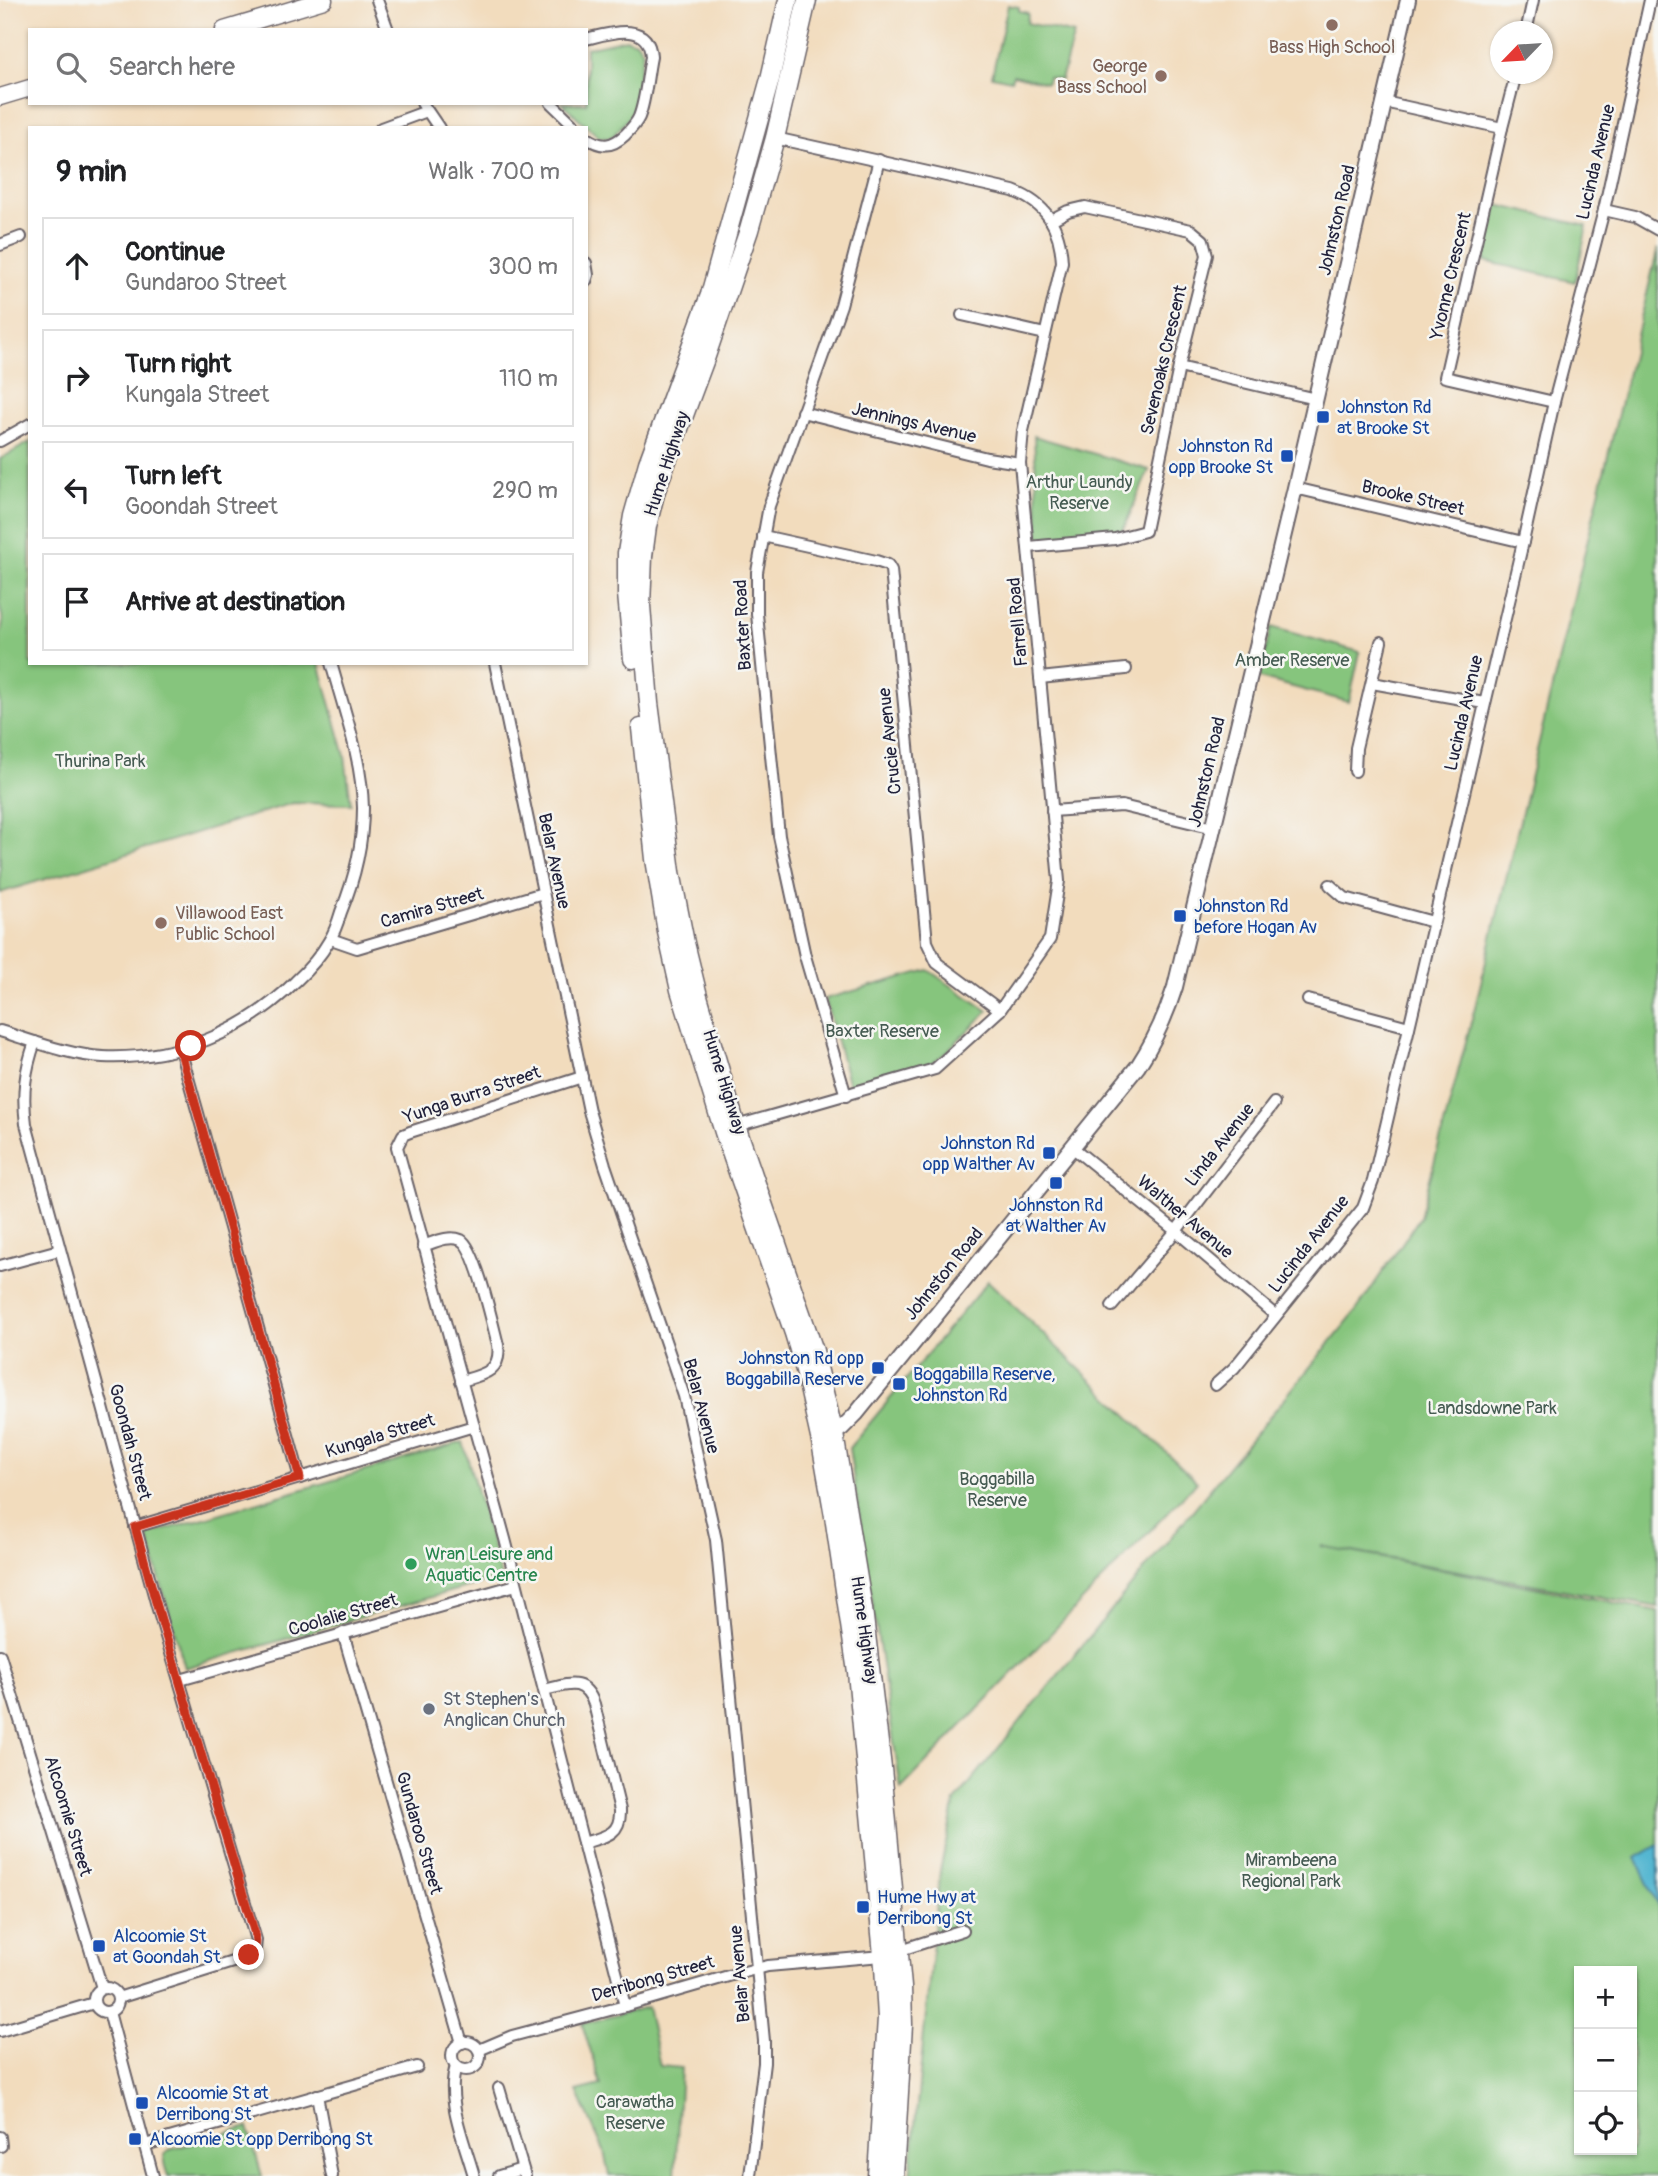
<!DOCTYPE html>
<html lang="en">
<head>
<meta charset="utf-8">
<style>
  body { margin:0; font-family:Pangolin,sans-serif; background:#f2f2f2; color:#202124 }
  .controls { position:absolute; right:21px; bottom:21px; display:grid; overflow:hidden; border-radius:0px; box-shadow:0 2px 5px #0004 }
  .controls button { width:63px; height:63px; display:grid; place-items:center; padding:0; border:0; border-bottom:2px solid #e0e0e0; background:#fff; color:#202124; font:35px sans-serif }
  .compass { position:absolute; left:1490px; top:21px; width:63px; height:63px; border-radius:50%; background:#fff; box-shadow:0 2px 5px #0004; rotate:245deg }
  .stop { position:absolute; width:21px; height:21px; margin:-16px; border:5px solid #c8321e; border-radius:50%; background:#fff }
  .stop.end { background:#c8321e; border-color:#fff; box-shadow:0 2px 7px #0008 }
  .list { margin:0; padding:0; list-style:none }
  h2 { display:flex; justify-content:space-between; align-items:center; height:91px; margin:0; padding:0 28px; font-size:30px }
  h2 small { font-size:23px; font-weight:400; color:#757577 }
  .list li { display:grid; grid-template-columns:46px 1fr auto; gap:21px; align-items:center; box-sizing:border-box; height:98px; margin:0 14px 14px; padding:0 14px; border:2px solid #e0e0e0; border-radius:0px }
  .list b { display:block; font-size:26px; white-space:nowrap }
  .list p { margin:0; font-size:23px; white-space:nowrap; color:#757577 }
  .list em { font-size:23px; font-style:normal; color:#757577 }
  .icon { flex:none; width:38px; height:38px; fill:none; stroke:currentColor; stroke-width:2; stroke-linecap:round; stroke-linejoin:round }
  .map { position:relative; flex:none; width:1658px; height:2176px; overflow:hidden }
  .search { position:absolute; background:#fff; box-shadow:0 2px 5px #0004; left:28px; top:28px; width:560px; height:77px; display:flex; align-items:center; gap:18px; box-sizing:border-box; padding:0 24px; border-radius:0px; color:#757577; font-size:26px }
  .panel { position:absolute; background:#fff; box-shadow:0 2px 5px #0004; left:28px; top:126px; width:560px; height:539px; border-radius:0px }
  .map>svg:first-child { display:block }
</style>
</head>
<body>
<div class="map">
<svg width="1658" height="2176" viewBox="0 0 1658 2176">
  <rect width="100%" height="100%" fill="#f6f6f2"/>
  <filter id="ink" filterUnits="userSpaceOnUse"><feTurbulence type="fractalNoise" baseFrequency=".0143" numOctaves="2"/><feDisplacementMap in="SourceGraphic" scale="14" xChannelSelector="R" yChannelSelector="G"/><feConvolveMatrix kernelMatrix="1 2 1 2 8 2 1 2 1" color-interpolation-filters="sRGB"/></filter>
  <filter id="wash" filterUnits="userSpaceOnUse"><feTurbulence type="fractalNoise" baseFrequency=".00686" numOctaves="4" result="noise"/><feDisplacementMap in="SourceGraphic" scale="28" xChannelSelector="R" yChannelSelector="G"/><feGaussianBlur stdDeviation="1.57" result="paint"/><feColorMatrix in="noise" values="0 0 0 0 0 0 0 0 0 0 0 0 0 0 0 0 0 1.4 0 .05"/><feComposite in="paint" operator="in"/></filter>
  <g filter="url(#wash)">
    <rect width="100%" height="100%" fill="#f2dcbd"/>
    <g fill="#86c57d" stroke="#54745c" stroke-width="2" fill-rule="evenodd">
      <polygon points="1008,5 1019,7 1019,11 1028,13 1027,23 1074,34 1061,80 1048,77 1047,83 1013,75 1011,80 992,76"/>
      <polygon points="626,39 637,42 643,51 633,113 613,136 609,138 600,138 562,103 586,103 586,48"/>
      <polygon points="1497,205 1587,226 1575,282 1484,261"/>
      <path d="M1658,248V1607L1320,1546L1658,1611V2176H910L940,1871L955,1801L1356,1311L1420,1217L1476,1003ZM1579,1971H1632V2150H1579Z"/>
      <polygon points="1034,436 1149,470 1123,530 1039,538"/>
      <path d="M30,442V663H319L345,756L351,804L293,803L0,893V635C4,626 3,617 0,608V459Z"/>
      <polygon points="1271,627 1360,652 1349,702 1259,678"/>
      <polygon points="928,970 988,1011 943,1055 926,1066 850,1089 825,999"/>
      <polygon points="988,1281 1197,1482 901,1789 849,1448"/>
      <polygon points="463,1442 501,1577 185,1668 147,1535"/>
      <polygon points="647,2007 660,2066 681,2068 675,2176 609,2176 604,2151 577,2091 601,2085 582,2024"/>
      <path d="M248,2127L262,2176H168C165,2167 160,2157 169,2150Z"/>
    </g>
    <polygon fill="#51b5d0" stroke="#3a6c86" stroke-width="2" points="1658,1845 1658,1906 1636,1858"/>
  </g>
  <g filter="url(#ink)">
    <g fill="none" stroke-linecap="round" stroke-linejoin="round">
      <g stroke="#6b6368" stroke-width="14">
        <g id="minor">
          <polyline points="377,0 388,30"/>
          <polyline points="1526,32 1533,0"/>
          <path d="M586,39C610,33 649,20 651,57C647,76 646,99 639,117C636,124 631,129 625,135C612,147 601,148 586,137"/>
          <polyline points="1516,74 1502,128 1445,377 1554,402"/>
          <polyline points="1384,102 1502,128"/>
          <polyline points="422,103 439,128"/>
          <polyline points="551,103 577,128"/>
          <polyline points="381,128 427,111"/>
          <polyline points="1604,210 1635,217 1658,230"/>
          <polyline points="0,245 21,237"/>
          <polyline points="586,263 588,275 586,281"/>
          <polyline points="962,315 1045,334"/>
          <polyline points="1179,367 1316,399"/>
          <polyline points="802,412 987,458 1020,463"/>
          <polyline points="0,441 30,424"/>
          <polyline points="1295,488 1523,542"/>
          <polyline points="763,536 876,561 888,565 891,570 927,942 937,963 1000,1010"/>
          <polyline points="1029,547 1115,539 1145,531 1179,367 1207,255 1203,240 1191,230 1085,207 1068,211 1051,220"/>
          <polyline points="495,663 589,1111 605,1165 684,1396 716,1540 764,2041 764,2063 750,2176"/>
          <polyline points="1040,678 1126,669"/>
          <polyline points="1372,683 1484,703"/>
          <polyline points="1355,771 1356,748 1381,642"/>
          <polyline points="1052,811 1122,806 1214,828"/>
          <polyline points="1330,885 1345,898 1433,922"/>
          <polyline points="331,939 357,948 543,893"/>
          <polyline points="1308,1000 1409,1027"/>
          <path d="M0,1031C33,1041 68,1055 103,1057C176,1060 243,1033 295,982C308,970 320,957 329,941C335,932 338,922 341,912C355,878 363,845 363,808C362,759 344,710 331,663"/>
          <path d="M35,1042C25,1070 22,1094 26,1124L157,1606L256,1940L255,1949L239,1960L118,1998"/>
          <polyline points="180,1049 300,1478"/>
          <polyline points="582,1077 410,1132 403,1135 397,1147 505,1539 625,2006"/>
          <polyline points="846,1096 805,956 779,836 757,614 757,572 769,506 841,305 879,160"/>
          <path d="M736,1126L935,1069L1000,1010L1050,939L1059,881L1020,463L1023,431L1062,262C1060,227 1047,204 1013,191L775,138"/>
          <polyline points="1072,1147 1176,1231 1275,1315"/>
          <path d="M423,1246C435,1242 449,1235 461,1240C476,1248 493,1326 498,1345C502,1372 482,1375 461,1381"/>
          <polyline points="0,1266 59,1250"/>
          <polyline points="1112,1306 1176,1231 1274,1103"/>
          <polyline points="1215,1385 1234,1368 1363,1208 1373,1181 1523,542 1554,402 1604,210 1650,0"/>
          <polyline points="135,1527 474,1426"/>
          <polyline points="343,1633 462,2043"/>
          <polyline points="0,1655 102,1988"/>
          <polyline points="180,1680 516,1585"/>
          <path d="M544,1690C567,1685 584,1676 594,1704L620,1810C621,1836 603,1837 583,1843"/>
          <circle cx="106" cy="2000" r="12"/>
          <polyline points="109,2012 153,2176"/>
          <polyline points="0,2031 94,2003"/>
          <circle cx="466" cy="2056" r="14"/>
          <polyline points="479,2050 512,2036 625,2006 732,1975 768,1966 882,1956 963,1930"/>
          <path d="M456,2066C445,2099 465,2143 474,2176"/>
          <polyline points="499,2088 525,2176"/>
          <polyline points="317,2095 332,2176"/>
          <polyline points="0,2137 1,2146"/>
          <polyline points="145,2145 417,2067"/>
          <polyline points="499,2176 522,2169"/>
        </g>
      </g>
      <g stroke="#6b6368" stroke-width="18">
        <path id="tertiary" d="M827,1438L842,1428L856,1414L1138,1066C1155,1040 1166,1016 1175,987L1295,488L1408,0"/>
      </g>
      <g stroke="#6b6368" stroke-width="19">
        <g id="secondary">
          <polyline points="224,30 324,0"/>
          <polyline points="0,97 30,88"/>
        </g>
      </g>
      <g stroke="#6b6368" stroke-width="21">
        <g id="trunk">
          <polyline points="807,0 775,138 749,230 706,356 656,490 647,526 643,556 641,606 649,703 671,872 685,943 698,996 736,1126 814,1351 834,1434 863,1609 882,1768 902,1987 903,2025 894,2176"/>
          <polyline points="633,659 627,594 627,553 633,516 648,463 710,295 770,79 788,0"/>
          <polyline points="641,728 655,859 667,932 680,990 724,1132 794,1333 805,1370 821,1442 834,1516 857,1672 884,1966 887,2018 877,2176"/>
        </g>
      </g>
      <use href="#minor" stroke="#fff" stroke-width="10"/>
      <use href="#tertiary" stroke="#fff" stroke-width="14"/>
      <use href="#secondary" stroke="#fff" stroke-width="16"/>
      <use href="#trunk" stroke="#fff" stroke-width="18"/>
    </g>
  </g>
  <g fill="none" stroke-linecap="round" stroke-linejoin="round" filter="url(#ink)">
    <path stroke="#c8321e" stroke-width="9" d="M191,1046L180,1049L300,1478L135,1527L157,1606L254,1931C257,1941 257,1948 249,1955"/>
  </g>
  <g fill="#8d6e63" stroke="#f6f6f2" stroke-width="2.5">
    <circle cx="1332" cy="25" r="7"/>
    <circle cx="1161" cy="76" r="7"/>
    <circle cx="161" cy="923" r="7"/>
  </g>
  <g fill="#1a4fb4" stroke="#f6f6f2" stroke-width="2.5">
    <rect x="1316" y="410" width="14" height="14" rx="3.5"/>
    <rect x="1280" y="449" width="14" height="14" rx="3.5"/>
    <rect x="1173" y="909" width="14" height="14" rx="3.5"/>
    <rect x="1042" y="1146" width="14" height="14" rx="3.5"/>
    <rect x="1049" y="1176" width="14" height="14" rx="3.5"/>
    <rect x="871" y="1361" width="14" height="14" rx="3.5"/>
    <rect x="892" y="1377" width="14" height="14" rx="3.5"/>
    <rect x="856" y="1900" width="14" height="14" rx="3.5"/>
    <rect x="92" y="1939" width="14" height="14" rx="3.5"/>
    <rect x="135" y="2096" width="14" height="14" rx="3.5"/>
    <rect x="128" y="2132" width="14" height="14" rx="3.5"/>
  </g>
  <circle fill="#2e9e5b" stroke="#f6f6f2" stroke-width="2.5" cx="411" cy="1564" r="7"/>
  <circle fill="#6b7280" stroke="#f6f6f2" stroke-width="2.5" cx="429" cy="1709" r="7"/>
  <g text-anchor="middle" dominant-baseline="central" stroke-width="5" stroke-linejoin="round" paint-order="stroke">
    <g font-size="18" fill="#785e54" stroke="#f6f6f2">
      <text x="1332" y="47">Bass High School</text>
      <text x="1147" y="66" text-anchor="end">George<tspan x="1147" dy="21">Bass School</tspan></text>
      <text x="175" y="913" text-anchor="start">Villawood East<tspan x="175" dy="21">Public School</tspan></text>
    </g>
    <g font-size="18" fill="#22223b" stroke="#f6f6f2">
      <text transform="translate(1596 162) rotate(-77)">Lucinda Avenue</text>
      <text transform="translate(1337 220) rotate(-77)">Johnston Road</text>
      <text transform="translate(1451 276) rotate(-77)">Yvonne Crescent</text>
      <text transform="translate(1164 360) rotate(-77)">Sevenoaks Crescent</text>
      <text transform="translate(914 423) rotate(13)">Jennings Avenue</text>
      <text transform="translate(667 464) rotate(-72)">Hume Highway</text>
      <text transform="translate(1413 498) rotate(13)">Brooke Street</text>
      <text transform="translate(1018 622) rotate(-95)">Farrell Road</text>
      <text transform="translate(743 625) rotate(-93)">Baxter Road</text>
      <text transform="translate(1464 713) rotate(-77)">Lucinda Avenue</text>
      <text transform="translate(890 741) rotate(-96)">Crucie Avenue</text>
      <text transform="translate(1207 772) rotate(-77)">Johnston Road</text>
      <text transform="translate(554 861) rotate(78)">Belar Avenue</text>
      <text transform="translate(432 908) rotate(-16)">Camira Street</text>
      <text transform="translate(724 1082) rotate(73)">Hume Highway</text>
      <text transform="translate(472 1095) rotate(-19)">Yunga Burra Street</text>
      <text transform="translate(1220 1145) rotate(-52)">Linda Avenue</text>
      <text transform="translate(1185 1217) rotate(40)">Walther Avenue</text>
      <text transform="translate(1309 1244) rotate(-52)">Lucinda Avenue</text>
      <text transform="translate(944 1274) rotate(-51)">Johnston Road</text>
      <text transform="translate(701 1406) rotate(75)">Belar Avenue</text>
      <text transform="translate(380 1436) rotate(-17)">Kungala Street</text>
      <text transform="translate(130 1442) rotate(75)">Goondah Street</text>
      <text transform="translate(343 1615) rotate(-16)">Coolalie Street</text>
      <text transform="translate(864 1630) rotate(82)">Hume Highway</text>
      <text transform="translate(68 1816) rotate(73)">Alcoomie Street</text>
      <text transform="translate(419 1833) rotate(74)">Gundaroo Street</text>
      <text transform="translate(740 1974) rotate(-95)">Belar Avenue</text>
      <text transform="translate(653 1979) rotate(-16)">Derribong Street</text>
    </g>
    <g font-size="18" fill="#164399" stroke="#f6f6f2" text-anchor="start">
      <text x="1337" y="407">Johnston Rd<tspan x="1337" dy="21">at Brooke St</tspan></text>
      <text x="1273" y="446" text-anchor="end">Johnston Rd<tspan x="1273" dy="21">opp Brooke St</tspan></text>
      <text x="1194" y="906">Johnston Rd<tspan x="1194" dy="21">before Hogan Av</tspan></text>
      <text x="1035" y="1143" text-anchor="end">Johnston Rd<tspan x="1035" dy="21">opp Walther Av</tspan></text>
      <text x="1056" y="1205" text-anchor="middle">Johnston Rd<tspan x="1056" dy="21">at Walther Av</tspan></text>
      <text x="864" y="1358" text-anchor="end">Johnston Rd opp<tspan x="864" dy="21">Boggabilla Reserve</tspan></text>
      <text x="913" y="1374">Boggabilla Reserve,<tspan x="913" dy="21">Johnston Rd</tspan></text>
      <text x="877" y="1897">Hume Hwy at<tspan x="877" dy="21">Derribong St</tspan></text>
      <text x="113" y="1936">Alcoomie St<tspan x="113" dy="21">at Goondah St</tspan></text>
      <text x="156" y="2093">Alcoomie St at<tspan x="156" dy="21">Derribong St</tspan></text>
      <text x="149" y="2139">Alcoomie St opp Derribong St</text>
    </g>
    <g font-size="18" fill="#455b52" stroke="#f6f6f2">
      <text x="1079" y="482">Arthur Laundy<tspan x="1079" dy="21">Reserve</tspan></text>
      <text x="1292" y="660">Amber Reserve</text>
      <text x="100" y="761">Thurina Park</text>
      <text x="882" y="1031">Baxter Reserve</text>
      <text x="1492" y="1408">Landsdowne Park</text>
      <text x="997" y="1479">Boggabilla<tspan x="997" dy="21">Reserve</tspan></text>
      <text x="1291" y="1860">Mirambeena<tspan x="1291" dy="21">Regional Park</tspan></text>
      <text x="635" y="2102">Carawatha<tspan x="635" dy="21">Reserve</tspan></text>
    </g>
    <g font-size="18" fill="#27864d" stroke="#f6f6f2" text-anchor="start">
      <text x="425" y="1554">Wran Leisure and<tspan x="425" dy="21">Aquatic Centre</tspan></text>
    </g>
    <g font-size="18" fill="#5b616d" stroke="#f6f6f2" text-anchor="start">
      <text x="443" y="1699">St Stephen's<tspan x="443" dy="21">Anglican Church</tspan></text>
    </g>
  </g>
</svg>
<div class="controls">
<button>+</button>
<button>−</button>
<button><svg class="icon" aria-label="locate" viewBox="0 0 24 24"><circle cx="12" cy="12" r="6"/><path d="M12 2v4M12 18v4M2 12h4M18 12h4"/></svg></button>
</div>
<svg class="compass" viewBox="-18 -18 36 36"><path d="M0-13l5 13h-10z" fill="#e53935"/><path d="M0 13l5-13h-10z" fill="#757577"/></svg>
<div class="stop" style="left:191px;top:1046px"></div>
<div class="stop end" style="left:249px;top:1955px"></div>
<div class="search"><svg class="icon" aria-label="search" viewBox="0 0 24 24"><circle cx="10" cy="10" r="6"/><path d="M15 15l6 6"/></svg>Search here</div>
<section class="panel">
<h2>9 min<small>Walk · 700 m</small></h2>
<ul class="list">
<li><svg class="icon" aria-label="ahead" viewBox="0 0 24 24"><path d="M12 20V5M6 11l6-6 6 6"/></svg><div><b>Continue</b><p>Gundaroo Street</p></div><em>300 m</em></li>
<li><svg class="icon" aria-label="right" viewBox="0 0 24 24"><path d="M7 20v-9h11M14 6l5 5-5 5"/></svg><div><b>Turn right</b><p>Kungala Street</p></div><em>110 m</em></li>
<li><svg class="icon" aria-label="left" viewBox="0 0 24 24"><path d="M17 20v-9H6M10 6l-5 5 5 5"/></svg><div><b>Turn left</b><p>Goondah Street</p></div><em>290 m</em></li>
<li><svg class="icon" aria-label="arrive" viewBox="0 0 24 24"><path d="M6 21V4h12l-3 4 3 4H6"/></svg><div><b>Arrive at destination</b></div></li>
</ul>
</section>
</div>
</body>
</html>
